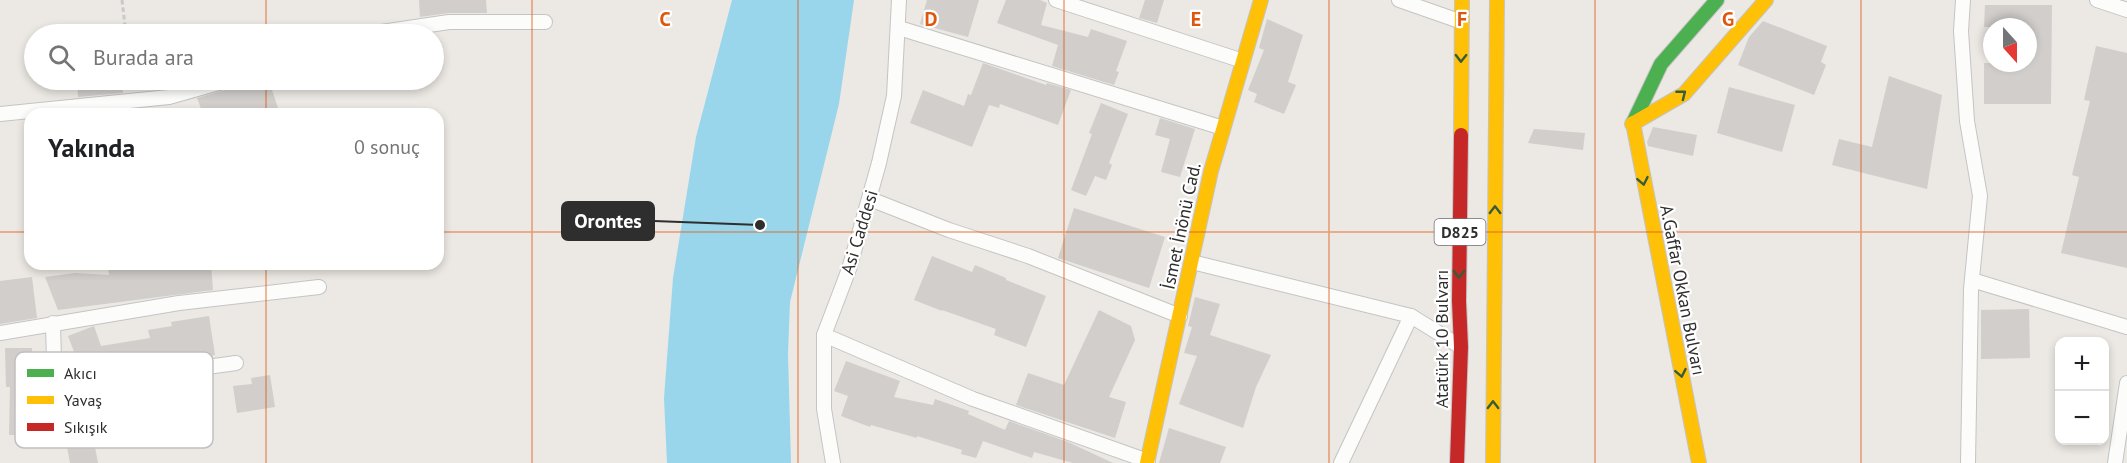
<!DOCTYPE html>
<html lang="tr">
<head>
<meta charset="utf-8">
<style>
  body { margin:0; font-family:"PT Sans",sans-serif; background:#f2f2f2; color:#202124 }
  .controls { position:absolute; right:18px; bottom:18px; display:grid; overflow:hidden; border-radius:12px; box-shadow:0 3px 9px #0003 }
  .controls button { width:54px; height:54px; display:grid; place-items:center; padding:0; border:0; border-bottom:2px solid #e0e0e0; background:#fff; color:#202124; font:30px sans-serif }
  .compass { position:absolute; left:1983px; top:18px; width:54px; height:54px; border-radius:50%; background:#fff; box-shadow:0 3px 9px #0003; rotate:159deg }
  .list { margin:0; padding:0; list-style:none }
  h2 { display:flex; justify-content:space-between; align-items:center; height:78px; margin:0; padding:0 24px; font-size:26px }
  h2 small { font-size:20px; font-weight:400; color:#757577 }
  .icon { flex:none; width:33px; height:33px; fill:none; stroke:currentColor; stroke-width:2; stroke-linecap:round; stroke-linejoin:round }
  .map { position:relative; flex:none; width:2127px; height:463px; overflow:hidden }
  .search { position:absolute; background:#fff; box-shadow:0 3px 9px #0003; left:24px; top:24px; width:420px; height:66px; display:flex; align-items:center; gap:15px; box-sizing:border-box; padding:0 21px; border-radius:33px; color:#757577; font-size:22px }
  .panel { position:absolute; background:#fff; box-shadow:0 3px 9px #0003; left:24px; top:108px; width:420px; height:162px; border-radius:18px }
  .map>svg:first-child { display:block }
</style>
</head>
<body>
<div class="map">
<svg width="2127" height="463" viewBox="0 0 2127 463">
  <rect width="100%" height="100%" fill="#ece8e4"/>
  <polygon fill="#99d6ec" points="732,0 854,0 839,104 790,302 788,354 791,463 667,463 664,398 673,278 696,137"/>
  <g fill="#d1cecb">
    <polygon points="419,0 486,0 487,13 449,13 420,17"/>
    <polygon points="927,0 979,0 968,37 920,24"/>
    <polygon points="1006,0 1040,0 1047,3 1041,25 1088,37 1091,29 1127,41 1116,71 1119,72 1114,85 1052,66 1058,45 997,23"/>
    <polygon points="1145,0 1164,0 1157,23 1139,18"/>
    <polygon points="1985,5 2052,5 2051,104 1984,104 1984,63 2028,63 2028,27 1984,27"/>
    <polygon points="1267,19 1303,35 1288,82 1296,85 1284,114 1254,102 1257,94 1248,90 1264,50 1259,48"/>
    <polygon points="1763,21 1827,46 1821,62 1826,65 1814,95 1738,65 1749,37"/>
    <polygon points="2096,46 2127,53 2127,268 2061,253 2079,177 2072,175 2090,101 2084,100"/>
    <polygon points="983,63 1046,85 1047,83 1071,90 1058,125 1000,104 999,108 989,105 972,147 910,123 923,90 964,106 968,94 971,95"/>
    <polygon points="1889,76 1942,95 1927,189 1832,165 1839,139 1872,147"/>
    <polygon points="77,80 122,80 123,93 78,97"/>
    <polygon points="238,80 247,80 248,88 269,81 279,111 270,114 203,114 197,98 232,88 236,86"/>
    <polygon points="1729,87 1795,105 1782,152 1717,133"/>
    <polygon points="1101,103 1128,114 1109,163 1112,165 1106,180 1095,176 1086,196 1071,190 1092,134 1089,133"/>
    <polygon points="1160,118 1195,129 1180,177 1161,172 1170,139 1155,135"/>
    <polygon points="1653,127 1697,135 1693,156 1648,146 1647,142"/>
    <polygon points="1534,129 1585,133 1583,150 1528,143"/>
    <polygon points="1074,208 1165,237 1149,288 1058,258"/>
    <polygon points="932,256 972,272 975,265 1006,278 1006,280 1046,296 1026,347 994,335 996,329 942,310 942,311 914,300"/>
    <polygon points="127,264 211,264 213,290 58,310 45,277 75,273 109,275 108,266"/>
    <polygon points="32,277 37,318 0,324 0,281"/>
    <polygon points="1195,297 1220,304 1210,335 1271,355 1256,387 1243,428 1179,404 1197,356 1184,353 1192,327 1188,326"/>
    <polygon points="2029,309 2030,358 1981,359 1981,310"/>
    <polygon points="1099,310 1131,326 1135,340 1109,397 1126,402 1115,438 1016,405 1028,373 1064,385"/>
    <polygon points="209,316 215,355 187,361 81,375 78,362 68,336 94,326 101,346 150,338 148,330 172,326 171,322"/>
    <polygon points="5,348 32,348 32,356 41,356 42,394 46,393 47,404 51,408 60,407 63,404 64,396 127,387 129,395 119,398 120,404 117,405 122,421 92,431 98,463 70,463 67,447 77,445 68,422 44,424 44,435 9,435 10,387 6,387"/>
    <polygon points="846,361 900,381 894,397 933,405 935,399 969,411 968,414 1005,430 1009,421 1068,442 1113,463 1073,463 1034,452 1032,458 983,441 976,458 961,454 962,450 917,436 917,438 871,425 870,427 841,416 848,396 834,391"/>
    <polygon points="270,375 275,407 237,413 233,386 252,384 251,378"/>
    <polygon points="1169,428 1226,447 1220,463 1159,463"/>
  </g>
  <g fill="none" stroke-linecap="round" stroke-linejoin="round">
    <g stroke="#c5c4c5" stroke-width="16">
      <g id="street">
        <polyline points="1056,0 1243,61"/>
        <polyline points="1399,0 1462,22"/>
        <polyline points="1963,0 1961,31 1967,121 1980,196 1971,289 1968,463"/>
        <polyline points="2097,0 2127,10"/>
        <polyline points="899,28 1223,128"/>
        <polyline points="368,34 449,22 545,22"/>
        <polyline points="0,114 169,97 229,80"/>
        <polyline points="870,199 949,230 1028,256 1180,316"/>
        <polyline points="1192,262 1411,316 1461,347"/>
        <polyline points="1972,280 2127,327"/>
        <polyline points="53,323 55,400"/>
        <polyline points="0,333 179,303 319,287"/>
        <polyline points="824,335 973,399 1148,461"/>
        <polyline points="55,388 236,363"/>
        <polyline points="833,463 824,409 824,335 849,269 879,163 894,96 899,0"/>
        <polyline points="1341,463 1411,316"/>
        <polyline points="2115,463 2127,383"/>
      </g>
    </g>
    <g stroke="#c5c4c5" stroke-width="16">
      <polyline id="fast" points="1633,123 1661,64 1717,0"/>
    </g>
    <g stroke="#c5c4c5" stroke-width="16">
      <g id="slow">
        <polyline points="1633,123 1699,463"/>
        <polyline points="1632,124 1684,94 1766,0"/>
        <polyline points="1461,135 1462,0"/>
        <polyline points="1147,463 1211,171 1261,0"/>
        <polyline points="1493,463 1497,0"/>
      </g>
    </g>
    <g stroke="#c5c4c5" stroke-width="16">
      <polyline id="jam" points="1457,463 1461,347 1459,301 1461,135"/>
    </g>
    <g stroke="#c9c9c8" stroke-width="3" stroke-dasharray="4.5 3" stroke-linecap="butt">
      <polyline points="122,0 126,34"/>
      <polyline points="132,80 132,87"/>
    </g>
    <use href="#street" stroke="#fcfcfb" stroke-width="14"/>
    <use href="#fast" stroke="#4caf50" stroke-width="14"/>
    <use href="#slow" stroke="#ffc107" stroke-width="14"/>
    <use href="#jam" stroke="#c62828" stroke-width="14"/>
  </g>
  <defs><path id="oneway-chevron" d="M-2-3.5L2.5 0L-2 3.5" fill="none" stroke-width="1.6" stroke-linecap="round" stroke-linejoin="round" transform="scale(1.5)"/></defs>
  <g stroke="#385b3a">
    <use href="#oneway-chevron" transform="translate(1461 58) rotate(91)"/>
    <use href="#oneway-chevron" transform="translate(1682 94) rotate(-38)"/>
    <use href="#oneway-chevron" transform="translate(1643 181) rotate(79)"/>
    <use href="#oneway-chevron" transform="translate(1495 210) rotate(-90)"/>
    <use href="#oneway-chevron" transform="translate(1459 274) rotate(91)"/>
    <use href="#oneway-chevron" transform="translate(1681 373) rotate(79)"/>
    <use href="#oneway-chevron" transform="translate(1493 405) rotate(-90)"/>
  </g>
  <path fill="none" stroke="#df570e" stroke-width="1.5" stroke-opacity="0.55" d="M266,0V34M532,0V463M798,0V463M1064,0V463M1329,0V463M1595,0V463M1861,0V463M266,80V114M0,232H30M438,232H2127M266,264V463"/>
  <g text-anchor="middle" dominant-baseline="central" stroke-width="4.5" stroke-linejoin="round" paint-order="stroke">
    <rect fill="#fff" stroke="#6d6d6d" stroke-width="1.5" x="1434.5" y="219" width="51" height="26" rx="4.5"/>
    <g font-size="16" font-weight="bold" fill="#2e2e2e">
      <text x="1460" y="232">D825</text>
    </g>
    <g font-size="18" fill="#2e2e2e" stroke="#fff">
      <text transform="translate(1181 226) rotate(-78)">İsmet İnönü Cad.</text>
      <text transform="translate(859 232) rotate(-73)">Asi Caddesi</text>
      <text transform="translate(1683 290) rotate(79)">A.Gaffar Okkan Bulvarı</text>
      <text transform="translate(1441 339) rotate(-90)">Atatürk 10 Bulvarı</text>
    </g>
  </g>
  <rect x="15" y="352" width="198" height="96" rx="9" fill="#fff" stroke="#c0c0c0" stroke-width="1.5"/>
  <rect x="27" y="369" width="27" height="8" fill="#4caf50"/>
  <rect x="27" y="396" width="27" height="8" fill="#ffc107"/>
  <rect x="27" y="423" width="27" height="8" fill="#c62828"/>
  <g font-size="16" fill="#2e2e2e">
    <text x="64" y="379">Akıcı</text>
    <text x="64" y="406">Yavaş</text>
    <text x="64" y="433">Sıkışık</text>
  </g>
  <g font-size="20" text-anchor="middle" font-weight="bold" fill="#df570e" stroke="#fff" stroke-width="4.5" stroke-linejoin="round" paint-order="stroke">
    <text x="665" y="26">C</text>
    <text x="931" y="26">D</text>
    <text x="1196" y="26">E</text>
    <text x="1462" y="26">F</text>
    <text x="1728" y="26">G</text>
  </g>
  <path fill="none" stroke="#2e2e2e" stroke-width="2" d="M760 225L654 221"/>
  <circle fill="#2e2e2e" stroke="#fff" stroke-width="2" cx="760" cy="225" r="6"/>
  <rect fill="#2e2e2e" stroke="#2e2e2e" stroke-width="2" x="562" y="202" width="92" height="38" rx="6"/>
  <g font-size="20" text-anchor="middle" font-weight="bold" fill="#fff">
    <text x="608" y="228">Orontes</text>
  </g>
</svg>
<div class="controls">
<button>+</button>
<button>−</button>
</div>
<svg class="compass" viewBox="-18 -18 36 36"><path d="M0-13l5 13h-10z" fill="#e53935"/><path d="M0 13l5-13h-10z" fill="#757577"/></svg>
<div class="search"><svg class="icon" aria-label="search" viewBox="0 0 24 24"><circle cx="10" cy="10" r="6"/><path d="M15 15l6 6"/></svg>Burada ara</div>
<section class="panel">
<h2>Yakında<small>0 sonuç</small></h2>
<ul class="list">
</ul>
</section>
</div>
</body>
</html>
